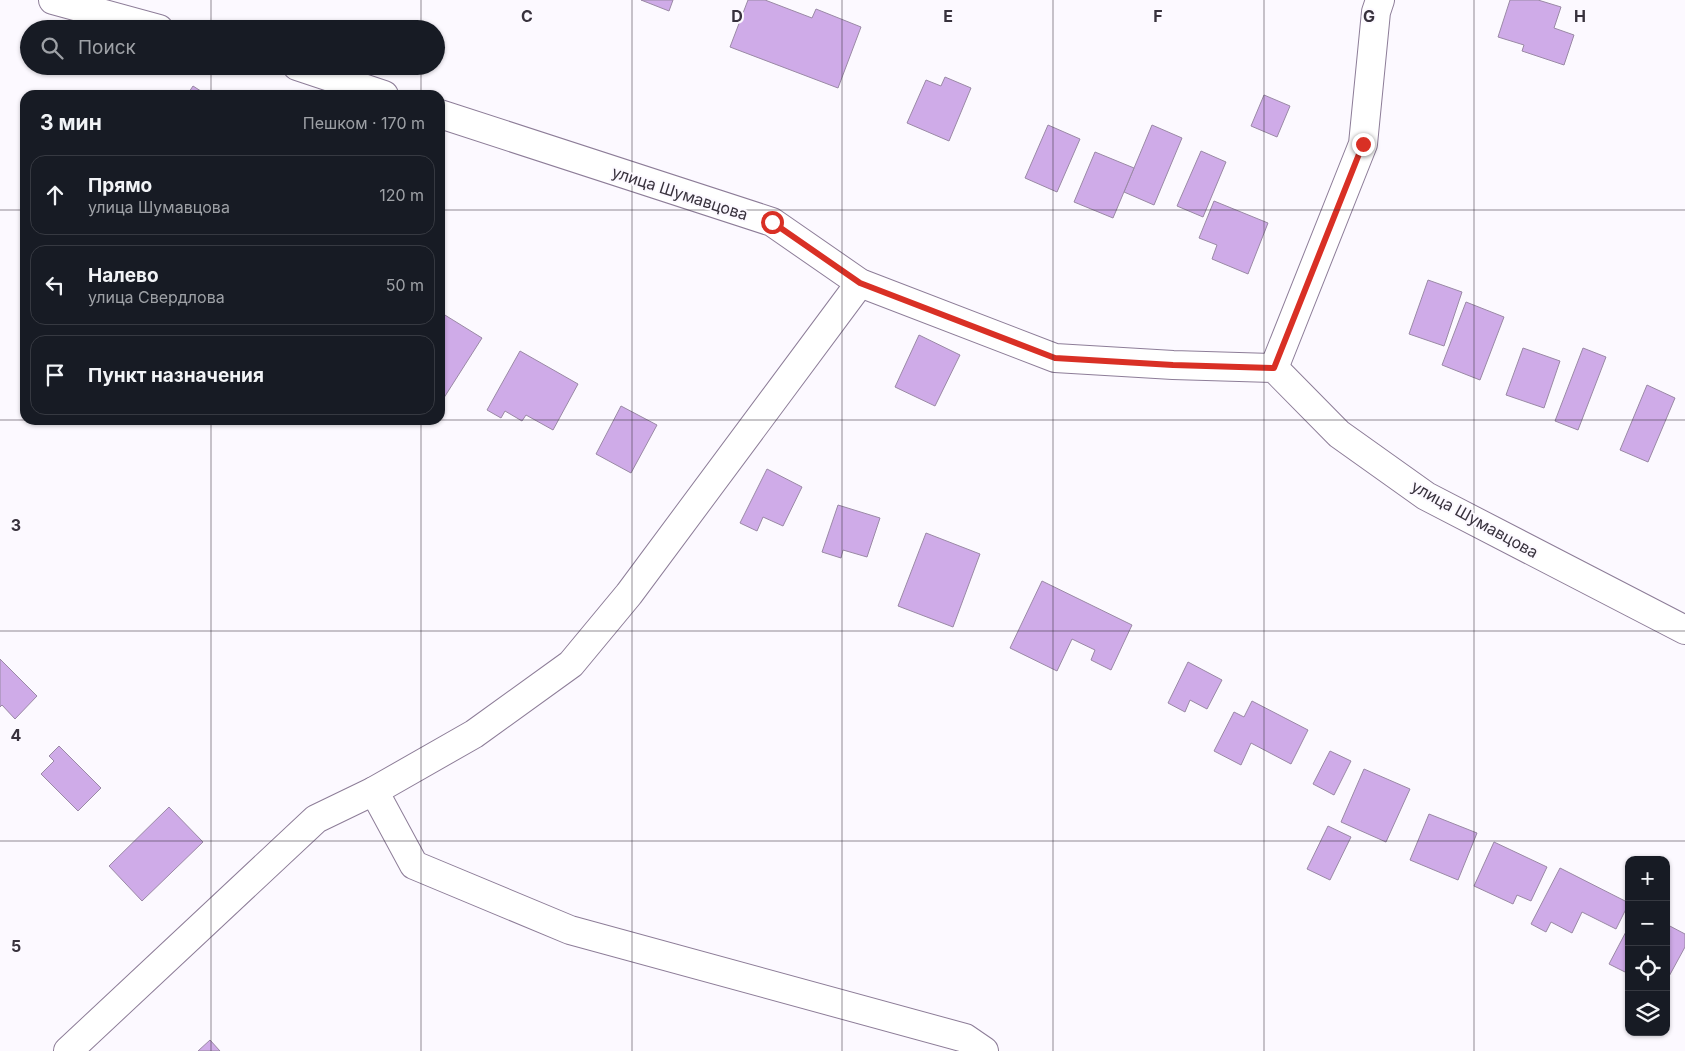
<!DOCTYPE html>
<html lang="ru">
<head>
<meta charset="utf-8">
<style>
  body { margin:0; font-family:Inter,sans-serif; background:#20242c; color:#f1f3f6 }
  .controls { position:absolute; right:15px; bottom:15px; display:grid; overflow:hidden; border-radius:10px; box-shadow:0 1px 4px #0004 }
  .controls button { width:45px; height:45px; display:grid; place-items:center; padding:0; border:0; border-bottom:1px solid #363941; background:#171b24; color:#f1f3f6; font:25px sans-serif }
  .stop { position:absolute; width:15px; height:15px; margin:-11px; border:4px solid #d93025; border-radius:50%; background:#fff }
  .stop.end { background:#d93025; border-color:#fff; box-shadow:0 1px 5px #0008 }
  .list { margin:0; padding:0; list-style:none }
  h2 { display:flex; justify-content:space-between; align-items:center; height:65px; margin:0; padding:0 20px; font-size:21px }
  h2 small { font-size:16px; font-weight:400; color:#9ea1a6 }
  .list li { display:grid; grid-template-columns:32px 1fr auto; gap:15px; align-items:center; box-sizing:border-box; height:80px; margin:0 10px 10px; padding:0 10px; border:1px solid #363941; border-radius:15px }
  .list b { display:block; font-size:19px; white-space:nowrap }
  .list p { margin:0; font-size:16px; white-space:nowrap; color:#9ea1a6 }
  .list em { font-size:16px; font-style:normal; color:#9ea1a6 }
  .icon { flex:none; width:28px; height:28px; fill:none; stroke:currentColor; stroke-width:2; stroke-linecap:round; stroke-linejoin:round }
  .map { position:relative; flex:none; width:1685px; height:1051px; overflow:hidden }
  .search { position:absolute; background:#171b24; box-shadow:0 1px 4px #0004; left:20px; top:20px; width:425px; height:55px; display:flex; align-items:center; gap:12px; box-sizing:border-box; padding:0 18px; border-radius:28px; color:#9ea1a6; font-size:19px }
  .panel { position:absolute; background:#171b24; box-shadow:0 1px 4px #0004; left:20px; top:90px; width:425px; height:335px; border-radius:15px }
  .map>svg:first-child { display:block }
</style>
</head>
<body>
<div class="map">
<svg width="1685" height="1051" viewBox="0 0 1685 1051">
  <rect width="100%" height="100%" fill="#fcf9ff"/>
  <g fill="#cfabe8" stroke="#9a89a5">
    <polygon points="641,0 673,0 669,11"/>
    <polygon points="748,0 765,0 812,18 816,9 861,27 838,88 730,47"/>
    <polygon points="1510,0 1538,0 1561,7 1554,28 1574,35 1564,65 1522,51 1524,45 1498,37"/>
    <polygon points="945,77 971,88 949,141 907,123 926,80 941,86"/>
    <polygon points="193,86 207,95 187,95"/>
    <polygon points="1264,95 1290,106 1277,137 1251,126"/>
    <polygon points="1048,125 1080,139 1057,192 1025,178"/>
    <polygon points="1152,125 1182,138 1154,205 1124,192"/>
    <polygon points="1201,151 1226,162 1203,217 1177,206"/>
    <polygon points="1095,152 1134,168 1113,218 1074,202"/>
    <polygon points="1214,201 1268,223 1248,274 1212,259 1217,245 1199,238"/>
    <polygon points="1428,280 1462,292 1444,346 1409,334"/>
    <polygon points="1466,302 1504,317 1480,380 1442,365"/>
    <polygon points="440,312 482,338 440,404"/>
    <polygon points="919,335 960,355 935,406 895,387"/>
    <polygon points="1523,348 1560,361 1544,408 1506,395"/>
    <polygon points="1583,348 1606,357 1578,430 1555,421"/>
    <polygon points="520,351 578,384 553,430 526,415 522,421 505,411 501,418 487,410"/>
    <polygon points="1647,385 1675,398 1648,462 1620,450"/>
    <polygon points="621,406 657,425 631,473 596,454"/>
    <polygon points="767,469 802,487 783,526 763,517 757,531 740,523"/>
    <polygon points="838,505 880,518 867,557 843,550 841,558 822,552"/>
    <polygon points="926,533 980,554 953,627 898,606"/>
    <polygon points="1042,581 1132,625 1111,670 1091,660 1095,650 1072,639 1057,671 1010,648"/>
    <polygon points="0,659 37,696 15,719 2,705 0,707"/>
    <polygon points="1188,662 1222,680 1207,709 1190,700 1185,712 1168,703"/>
    <polygon points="1252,701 1308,730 1291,764 1251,743 1241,765 1214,751 1234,712 1244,717"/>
    <polygon points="59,746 101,788 78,811 41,774 54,761 49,756"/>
    <polygon points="1330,751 1351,761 1334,795 1313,784"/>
    <polygon points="1364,769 1410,789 1386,842 1341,822"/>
    <polygon points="169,807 203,842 142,901 109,866"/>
    <polygon points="1429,814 1477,833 1458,880 1410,860"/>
    <polygon points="1328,826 1351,837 1330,880 1307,869"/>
    <polygon points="1494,842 1547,867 1531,901 1517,895 1513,904 1474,886"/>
    <polygon points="1560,868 1629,903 1616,929 1582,912 1572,933 1551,922 1546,932 1531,924"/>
    <polygon points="1666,924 1685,934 1685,947 1667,980"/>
    <polygon points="1629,926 1629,974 1609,964"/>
    <polygon points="210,1040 220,1051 198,1051"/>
  </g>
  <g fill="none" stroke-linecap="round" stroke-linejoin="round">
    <g stroke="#8d7d98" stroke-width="30">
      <g id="minor">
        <polyline points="53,0 159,29"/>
        <polyline points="297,66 384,95"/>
        <polyline points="440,114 772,222 860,283 1055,358 1173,365 1274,368 1339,434 1426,496 1685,630"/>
        <polyline points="1274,368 1363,144 1376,12 1380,0"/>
        <polyline points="374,791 414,865 570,930 965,1038 984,1051"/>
        <polyline points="68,1051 316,819 374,791 474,734 571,664 629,594 860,283"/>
      </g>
    </g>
    <use href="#minor" stroke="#fff" stroke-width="28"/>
  </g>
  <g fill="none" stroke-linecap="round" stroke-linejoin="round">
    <polyline stroke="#d93025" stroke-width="6" points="772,222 860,283 1055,358 1173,365 1274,368 1363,144"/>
  </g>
  <path fill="none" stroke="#38323d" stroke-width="1" stroke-opacity="0.55" d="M211,0V29M421,0V29M632,0V1051M842,0V1051M1053,0V1051M1264,0V1051M1474,0V1051M211,66V95M421,66V95M0,210H25M440,210H1685M0,420H1685M211,420V1051M421,420V1051M0,631H1685M0,841H1685"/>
  <g text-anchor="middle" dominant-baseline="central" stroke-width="4" stroke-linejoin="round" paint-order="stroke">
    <g font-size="16" fill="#38323d" stroke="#fcf9ff">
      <text transform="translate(680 193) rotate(18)">улица Шумавцова</text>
      <text transform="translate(1475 519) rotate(29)">улица Шумавцова</text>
    </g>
  </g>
  <g font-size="16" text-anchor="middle" font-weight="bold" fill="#38323d" stroke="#fcf9ff" stroke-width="4" stroke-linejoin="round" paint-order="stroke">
    <text x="527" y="22">C</text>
    <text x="737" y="22">D</text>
    <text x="948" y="22">E</text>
    <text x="1158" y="22">F</text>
    <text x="1369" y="22">G</text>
    <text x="1580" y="22">H</text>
    <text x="16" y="531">3</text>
    <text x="16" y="741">4</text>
    <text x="16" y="952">5</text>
  </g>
</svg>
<div class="controls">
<button>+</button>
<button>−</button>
<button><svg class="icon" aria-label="locate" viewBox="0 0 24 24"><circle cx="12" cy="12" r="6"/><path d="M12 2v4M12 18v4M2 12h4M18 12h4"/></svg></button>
<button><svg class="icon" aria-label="layers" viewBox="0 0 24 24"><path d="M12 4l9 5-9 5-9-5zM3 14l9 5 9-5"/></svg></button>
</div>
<div class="stop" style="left:772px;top:222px"></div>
<div class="stop end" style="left:1363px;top:144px"></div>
<div class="search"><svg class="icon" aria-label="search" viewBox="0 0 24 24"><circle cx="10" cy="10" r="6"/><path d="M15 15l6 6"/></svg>Поиск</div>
<section class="panel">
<h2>3 мин<small>Пешком · 170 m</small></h2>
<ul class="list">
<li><svg class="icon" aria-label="ahead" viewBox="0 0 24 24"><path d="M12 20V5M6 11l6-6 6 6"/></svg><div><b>Прямо</b><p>улица Шумавцова</p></div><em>120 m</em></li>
<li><svg class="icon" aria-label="left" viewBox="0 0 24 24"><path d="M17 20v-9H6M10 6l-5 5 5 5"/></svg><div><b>Налево</b><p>улица Свердлова</p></div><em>50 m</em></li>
<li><svg class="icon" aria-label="arrive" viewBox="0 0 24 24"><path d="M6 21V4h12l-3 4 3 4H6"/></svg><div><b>Пункт назначения</b></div></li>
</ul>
</section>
</div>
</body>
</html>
